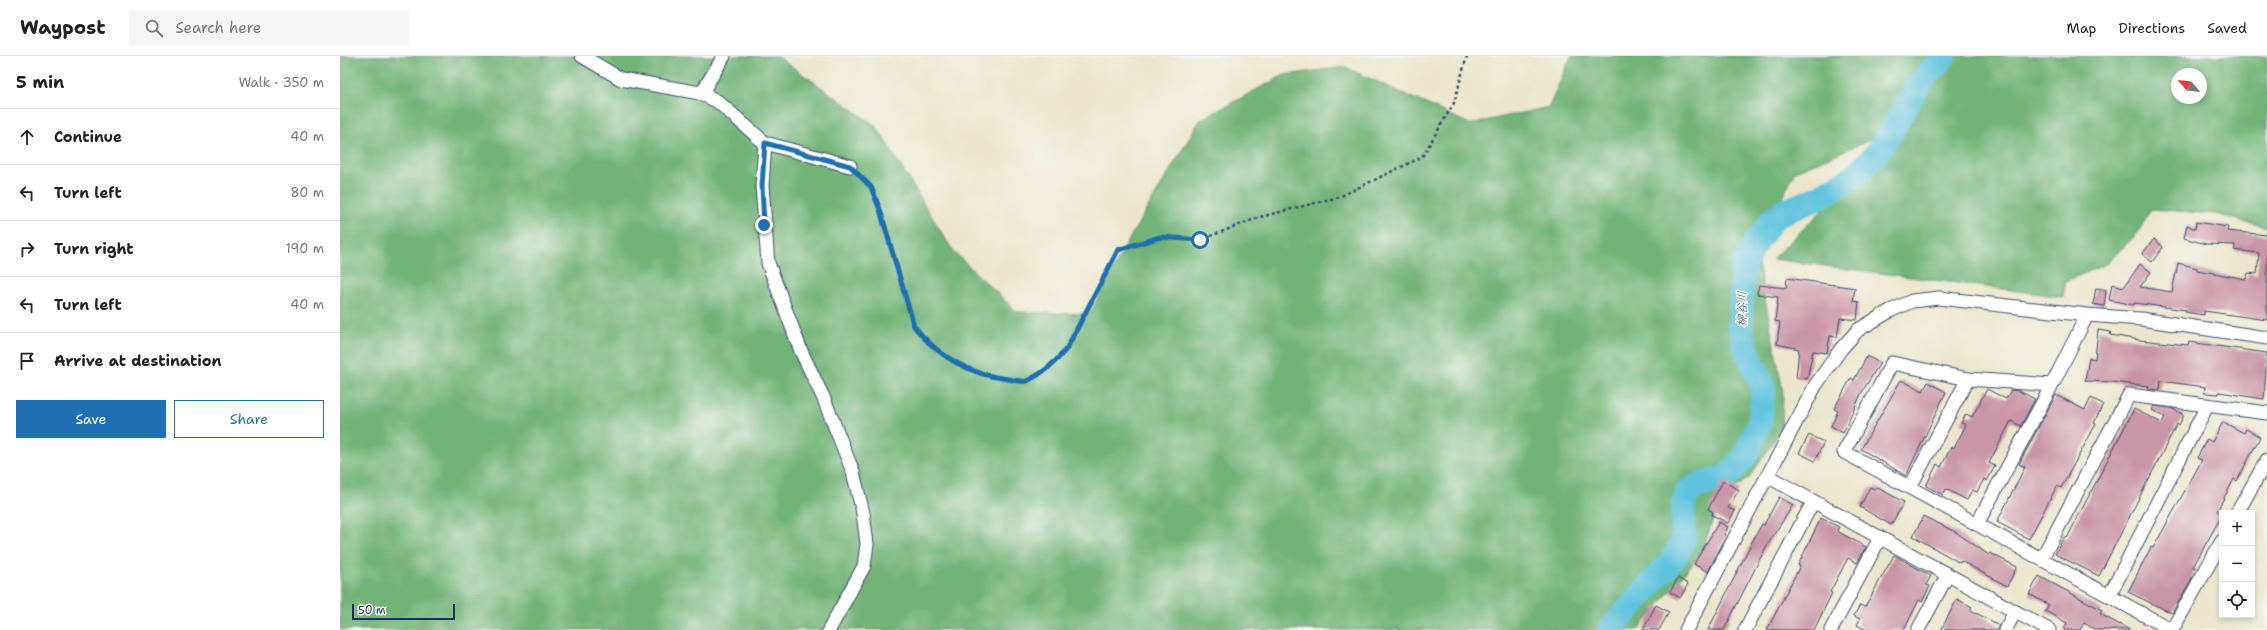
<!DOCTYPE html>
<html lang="en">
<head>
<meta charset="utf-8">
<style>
  body { margin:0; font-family:"Shantell Sans","Klee One",sans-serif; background:#f6f6f6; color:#222 }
  .controls { position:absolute; right:12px; bottom:12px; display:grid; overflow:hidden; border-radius:0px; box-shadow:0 2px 6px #0003 }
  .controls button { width:36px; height:36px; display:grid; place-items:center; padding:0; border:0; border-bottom:1px solid #e0e0e0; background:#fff; color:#222; font:20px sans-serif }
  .compass { position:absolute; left:1831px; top:12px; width:36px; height:36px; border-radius:50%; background:#fff; box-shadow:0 2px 6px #0003; rotate:298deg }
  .scale { position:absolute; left:12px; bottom:10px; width:103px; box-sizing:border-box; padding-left:4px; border:2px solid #1b2f5e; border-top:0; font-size:11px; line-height:14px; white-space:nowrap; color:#1b2f5e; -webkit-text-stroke:3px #f6f6f2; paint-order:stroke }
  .stop { position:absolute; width:12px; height:12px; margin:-9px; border:3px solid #1f6fb2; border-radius:50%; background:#fff }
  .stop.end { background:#1f6fb2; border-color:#fff; box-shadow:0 1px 4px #0008 }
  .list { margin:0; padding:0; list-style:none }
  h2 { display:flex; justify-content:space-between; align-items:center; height:52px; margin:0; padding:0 16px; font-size:17px }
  h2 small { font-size:13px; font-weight:400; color:#767676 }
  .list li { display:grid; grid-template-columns:26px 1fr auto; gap:12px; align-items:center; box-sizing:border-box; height:56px; padding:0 16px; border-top:1px solid #e0e0e0 }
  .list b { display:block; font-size:15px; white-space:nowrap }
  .list em { font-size:13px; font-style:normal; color:#767676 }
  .actions { display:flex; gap:8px; padding:12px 16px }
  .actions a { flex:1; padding:9px 0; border:1px solid #1f6fb2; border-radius:0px; text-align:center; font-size:14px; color:#1f6fb2 }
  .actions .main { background:#1f6fb2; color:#fff }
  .icon { flex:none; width:22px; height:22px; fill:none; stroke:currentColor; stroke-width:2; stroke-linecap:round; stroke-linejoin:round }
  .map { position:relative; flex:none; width:1927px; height:574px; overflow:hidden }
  header { display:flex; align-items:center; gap:24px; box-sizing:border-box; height:56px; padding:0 20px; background:#fff; border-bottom:1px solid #e0e0e0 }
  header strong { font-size:19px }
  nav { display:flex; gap:22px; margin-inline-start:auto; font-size:14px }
  .search { width:280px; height:36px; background:#f6f6f6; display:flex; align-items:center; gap:10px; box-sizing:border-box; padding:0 14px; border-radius:0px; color:#767676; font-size:15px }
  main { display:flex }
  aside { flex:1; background:#fff }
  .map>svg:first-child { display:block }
</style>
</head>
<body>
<header>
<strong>Waypost</strong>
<div class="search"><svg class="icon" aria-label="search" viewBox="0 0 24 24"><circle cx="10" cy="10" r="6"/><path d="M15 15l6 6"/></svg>Search here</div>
<nav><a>Map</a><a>Directions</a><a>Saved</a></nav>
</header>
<main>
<aside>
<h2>5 min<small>Walk · 350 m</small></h2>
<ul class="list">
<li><svg class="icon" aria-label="ahead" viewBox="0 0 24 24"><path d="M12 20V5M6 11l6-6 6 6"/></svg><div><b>Continue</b></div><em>40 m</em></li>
<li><svg class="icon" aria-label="left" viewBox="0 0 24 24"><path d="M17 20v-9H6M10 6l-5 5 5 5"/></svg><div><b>Turn left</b></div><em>80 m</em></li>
<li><svg class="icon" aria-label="right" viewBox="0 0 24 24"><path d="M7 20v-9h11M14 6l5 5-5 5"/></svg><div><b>Turn right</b></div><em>190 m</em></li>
<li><svg class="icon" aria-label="left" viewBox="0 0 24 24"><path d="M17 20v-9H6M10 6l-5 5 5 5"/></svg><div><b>Turn left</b></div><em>40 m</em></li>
<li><svg class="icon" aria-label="arrive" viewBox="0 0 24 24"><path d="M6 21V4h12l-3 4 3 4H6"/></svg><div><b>Arrive at destination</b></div></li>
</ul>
<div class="actions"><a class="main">Save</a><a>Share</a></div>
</aside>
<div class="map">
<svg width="1927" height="574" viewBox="0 0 1927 574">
  <rect width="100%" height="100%" fill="#f6f6f2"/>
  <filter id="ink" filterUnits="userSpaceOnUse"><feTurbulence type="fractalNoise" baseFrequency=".025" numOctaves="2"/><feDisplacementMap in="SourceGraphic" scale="8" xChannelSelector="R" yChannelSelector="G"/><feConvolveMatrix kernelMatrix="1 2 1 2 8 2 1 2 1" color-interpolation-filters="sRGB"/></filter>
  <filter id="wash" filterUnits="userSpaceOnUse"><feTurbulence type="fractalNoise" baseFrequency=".012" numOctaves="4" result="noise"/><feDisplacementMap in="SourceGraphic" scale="16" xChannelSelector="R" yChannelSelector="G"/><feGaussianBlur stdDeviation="0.9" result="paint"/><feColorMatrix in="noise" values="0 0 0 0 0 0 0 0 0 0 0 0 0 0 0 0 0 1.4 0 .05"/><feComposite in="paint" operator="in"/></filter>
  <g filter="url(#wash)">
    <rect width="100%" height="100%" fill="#ebe6cb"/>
    <path fill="#72b478" stroke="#46726b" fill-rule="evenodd" d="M0,0H437L536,70L613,195L677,256L749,258L792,178L860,64L944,19L1005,11L1130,68L1209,51L1231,0H1927V171L1875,158L1811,153L1797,178L1766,208L1726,225L1723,241L1432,203L1574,66L1455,115L1416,197L1443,336L1442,373L1409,422L1380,443L1362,496L1298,574H0ZM1837,18H1861V42H1837Z"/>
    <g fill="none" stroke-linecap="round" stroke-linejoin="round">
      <polyline stroke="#5ec2dd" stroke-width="25" points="1270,574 1335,501 1344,484 1343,451 1347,437 1357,430 1387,421 1404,402 1420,367 1424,332 1404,289 1400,271 1403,210 1416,186 1434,162 1445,155 1478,142 1515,120 1541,93 1578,30 1604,0"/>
    </g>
    <g id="blocks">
      <g fill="#c994a6">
        <polygon points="1856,166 1888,171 1887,175 1927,179 1927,264 1864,255 1864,259 1845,256 1846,254 1794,247 1794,249 1769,244 1772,228 1784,231 1800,208 1811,216 1800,231 1832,236 1838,207 1857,212 1857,214 1906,223 1908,217 1917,218 1919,197 1894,194 1895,189 1866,188 1844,182 1847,169 1855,173"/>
        <polygon points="1814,183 1823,191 1812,206 1802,198"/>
        <polygon points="1447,222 1515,232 1513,245 1519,246 1517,264 1500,262 1497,281 1490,280 1487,297 1473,295 1467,323 1456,322 1459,293 1437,288 1440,266 1435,265 1438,241 1417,238 1419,229 1446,232"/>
        <polygon points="1756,232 1766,234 1764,250 1753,248"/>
        <polygon points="1758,274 1771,276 1770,279 1800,284 1848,289 1849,286 1927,297 1924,343 1879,336 1879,338 1864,337 1865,331 1821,325 1820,334 1808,333 1809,330 1772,326 1745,325 1749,302 1755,303"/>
        <polygon points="1527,300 1540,307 1522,336 1503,377 1491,370 1498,355 1494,353 1511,322 1514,324"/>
        <polygon points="1561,324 1583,335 1588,326 1606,336 1566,420 1521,393"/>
        <polygon points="1647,333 1666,343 1671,334 1679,335 1695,343 1681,370 1671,365 1649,407 1655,410 1647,425 1644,423 1637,436 1632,434 1627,444 1606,433 1603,439 1586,430 1597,408 1601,411 1611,391 1614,392 1626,369 1621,367 1626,358 1632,361"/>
        <polygon points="1716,339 1745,354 1751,342 1763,348 1754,367 1756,368 1721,432 1717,430 1689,483 1657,466 1685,411 1679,408"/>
        <polygon points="1814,350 1831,352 1844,359 1839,369 1837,368 1759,520 1715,498 1724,481 1727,482 1794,353 1822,367 1825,361 1812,354"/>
        <polygon points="1883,366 1904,377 1906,373 1920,381 1897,425 1894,423 1877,455 1882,459 1853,511 1856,512 1851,524 1832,557 1788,536 1811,491 1813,492 1862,404 1857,402 1867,383 1872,386"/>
        <polygon points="1469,379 1484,386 1475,405 1459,397"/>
        <polygon points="1383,425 1399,434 1388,452 1395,455 1388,467 1372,459 1373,456 1368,453"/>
        <polygon points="1530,431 1535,433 1536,431 1564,446 1551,469 1520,451"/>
        <polygon points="1439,441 1453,449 1426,491 1384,574 1368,574 1413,484 1422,468 1424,469"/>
        <polygon points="1584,460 1617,477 1649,499 1650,497 1677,511 1667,530 1621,505 1620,507 1573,480"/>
        <polygon points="1481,462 1499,471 1497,475 1526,491 1517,507 1508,502 1490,536 1492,537 1474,574 1427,574 1460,510 1458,509"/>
        <polygon points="1379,466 1388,471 1384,479 1386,481 1368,516 1354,508"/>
        <polygon points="1554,499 1591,520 1586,529 1590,530 1582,546 1579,544 1564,574 1526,574 1517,569 1520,563 1514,560 1520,549 1525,551"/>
        <polygon points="1699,520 1762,554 1760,558 1790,574 1756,574 1744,567 1740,574 1724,574 1727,567 1705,555 1709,549 1689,538"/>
        <polygon points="1338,522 1348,528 1340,542 1330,536"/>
        <polygon points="1617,543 1632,551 1630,554 1659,569 1657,574 1601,574"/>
        <polygon points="1316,549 1329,556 1319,574 1303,574"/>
      </g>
    </g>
  </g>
  <g filter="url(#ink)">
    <use href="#blocks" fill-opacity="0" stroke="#3a4a6e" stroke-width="1"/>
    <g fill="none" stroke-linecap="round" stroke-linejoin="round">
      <g stroke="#3a4a6e" stroke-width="15">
        <g id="street">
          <polyline points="242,0 281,23 360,37 377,45 425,87 510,110"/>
          <polyline points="361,38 384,0"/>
          <polyline points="425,87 422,130 428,207 461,295 484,343 513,416 523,457 527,488 524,510 489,574"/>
          <polyline points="1712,329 1628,323 1552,307 1504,396 1832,574"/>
          <polyline points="1429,421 1709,574"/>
          <polyline points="1570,431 1628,323"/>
          <polyline points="1897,457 1927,404"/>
          <polyline points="1637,468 1712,329 1747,259"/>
          <polyline points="1702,502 1789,339 1927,357"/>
          <polyline points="1769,540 1867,350"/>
          <polyline points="1346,574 1475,330 1501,293 1518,274 1550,255 1572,245 1599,242 1747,259 1801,263 1927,282"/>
          <polyline points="1405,574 1473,446"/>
          <polyline points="1491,574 1540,482"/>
          <polyline points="1578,574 1607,520"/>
          <polyline points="1665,574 1675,556"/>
          <polyline points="1832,574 1882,485"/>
        </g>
      </g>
      <path stroke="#3a4a6e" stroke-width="2.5" stroke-dasharray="3 3" stroke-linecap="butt" d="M518,118L531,131L541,154L574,271C598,301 631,319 668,323C673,324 682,326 687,325C702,318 717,305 727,292L778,194L820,181L860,184L920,161L999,141L1082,101L1114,47L1127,0"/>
      <use href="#street" stroke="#fff" stroke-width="13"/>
    </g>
  </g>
  <g fill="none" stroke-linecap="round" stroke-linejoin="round" filter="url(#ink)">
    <path stroke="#1f6fb2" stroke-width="5" d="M424,169L422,130L425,87L510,110L531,131L540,154L574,270C598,301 631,319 668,323C673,324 682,326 687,325C702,318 717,305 727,292L778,194L820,181L860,184"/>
  </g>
  <g text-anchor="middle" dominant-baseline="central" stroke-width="3" stroke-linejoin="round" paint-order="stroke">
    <g font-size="12" font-style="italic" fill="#2f5b84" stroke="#f6f6f2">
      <text transform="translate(1402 253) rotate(-89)">柳谷川</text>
    </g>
  </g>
</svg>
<div class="controls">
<button>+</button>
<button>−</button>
<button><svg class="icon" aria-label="locate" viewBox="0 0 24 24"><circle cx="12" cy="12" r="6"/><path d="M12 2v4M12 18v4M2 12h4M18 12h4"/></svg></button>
</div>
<svg class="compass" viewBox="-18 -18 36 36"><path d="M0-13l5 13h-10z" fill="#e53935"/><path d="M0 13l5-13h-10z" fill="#767676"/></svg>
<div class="scale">50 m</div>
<div class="stop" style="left:860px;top:184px"></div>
<div class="stop end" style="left:424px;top:169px"></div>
</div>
</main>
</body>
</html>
